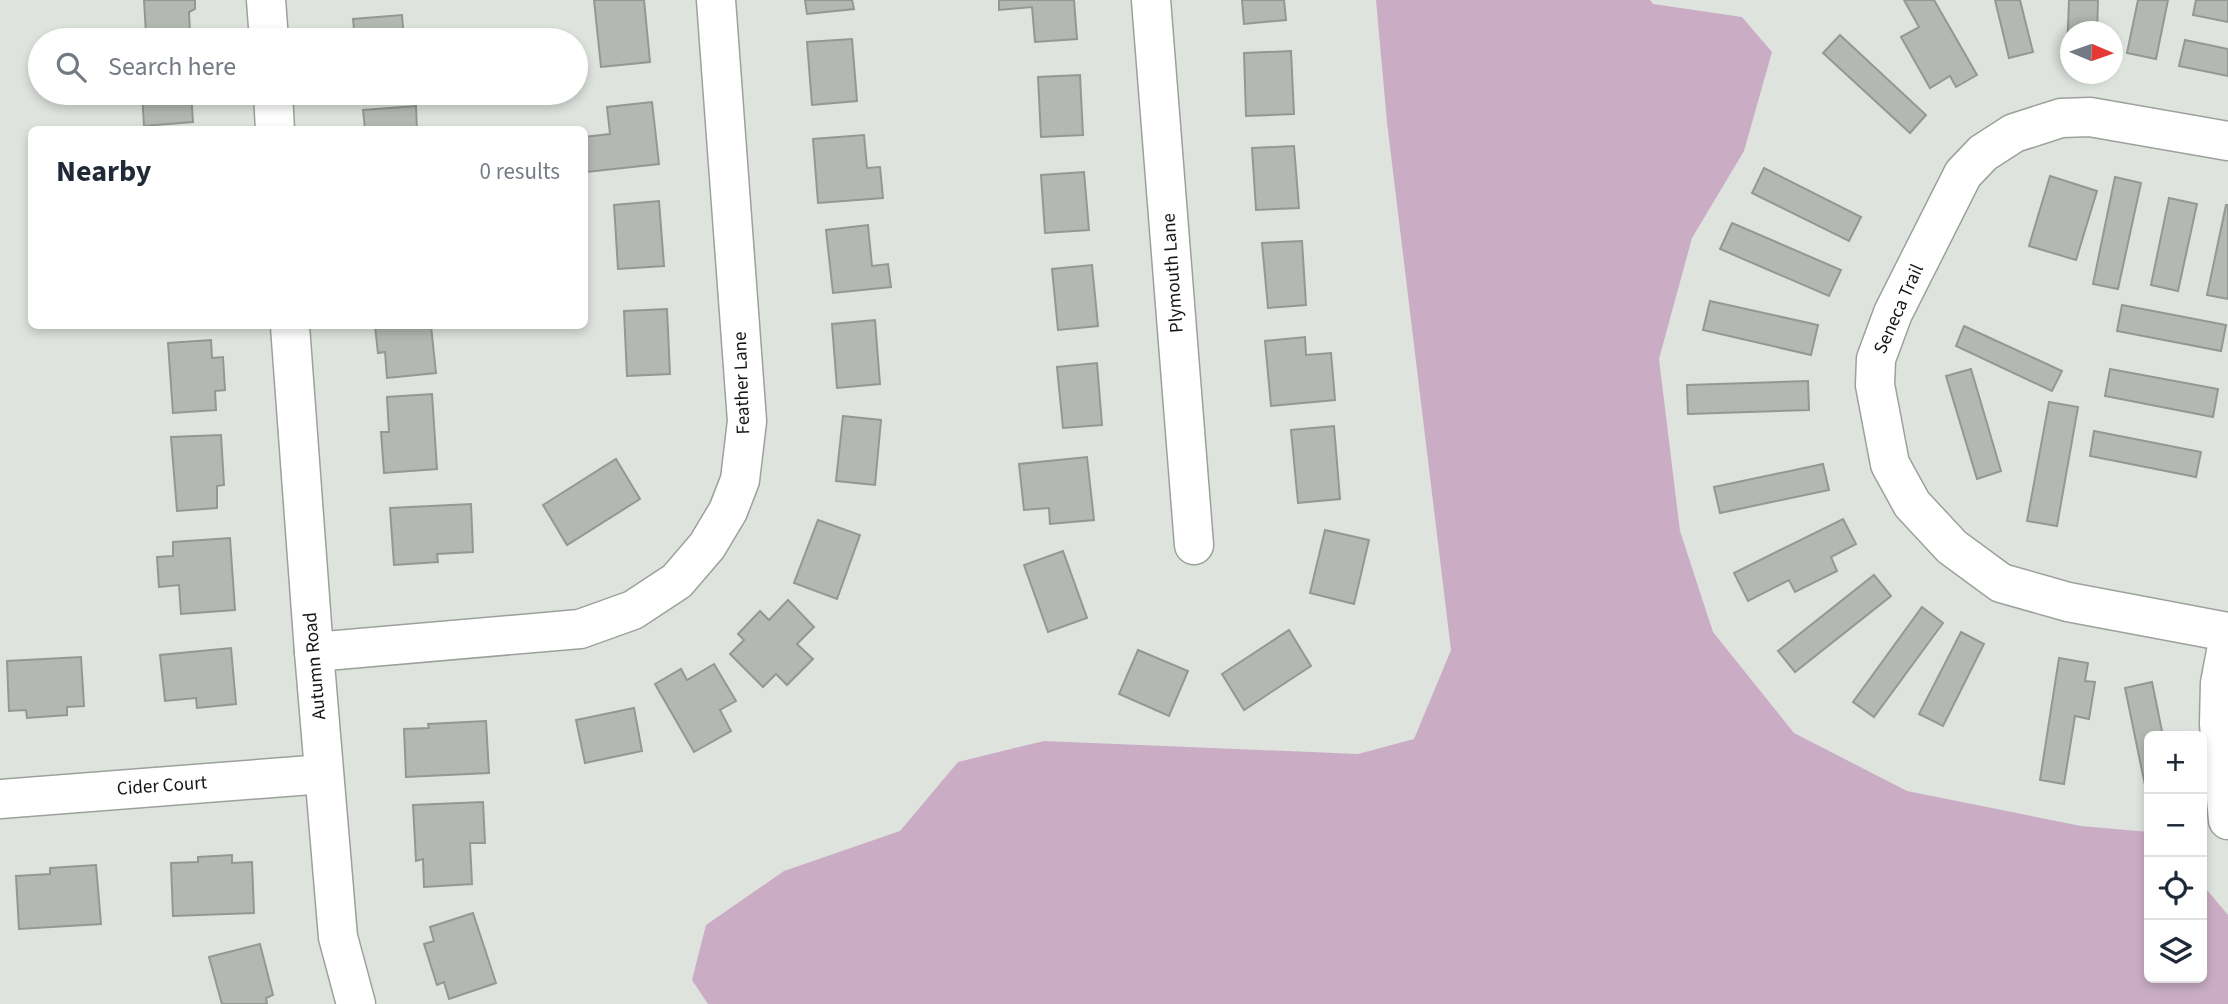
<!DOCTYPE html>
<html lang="en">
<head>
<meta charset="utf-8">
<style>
  body { margin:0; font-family:"Source Sans 3",sans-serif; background:#f2f2f3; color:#1f2937 }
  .controls { position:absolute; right:21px; bottom:21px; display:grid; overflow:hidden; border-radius:10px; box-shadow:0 4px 10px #0003 }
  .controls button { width:63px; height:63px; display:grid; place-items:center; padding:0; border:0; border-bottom:2px solid #e0e1e3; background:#fff; color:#1f2937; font:35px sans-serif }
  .compass { position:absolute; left:2060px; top:21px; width:63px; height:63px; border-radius:50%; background:#fff; box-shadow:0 4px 10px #0003; rotate:92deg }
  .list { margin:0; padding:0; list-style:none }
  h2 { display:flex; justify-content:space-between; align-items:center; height:91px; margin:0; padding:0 28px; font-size:30px }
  h2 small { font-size:23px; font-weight:400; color:#747a83 }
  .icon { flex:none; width:38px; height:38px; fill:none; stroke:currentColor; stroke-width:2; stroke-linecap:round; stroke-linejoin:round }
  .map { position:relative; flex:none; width:2228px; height:1004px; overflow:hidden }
  .search { position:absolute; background:#fff; box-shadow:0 4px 10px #0003; left:28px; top:28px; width:560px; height:77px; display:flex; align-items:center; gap:18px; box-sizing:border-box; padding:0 24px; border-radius:38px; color:#747a83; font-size:26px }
  .panel { position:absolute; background:#fff; box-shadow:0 4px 10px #0003; left:28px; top:126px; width:560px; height:203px; border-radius:10px }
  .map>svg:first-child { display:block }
</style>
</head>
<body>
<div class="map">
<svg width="2228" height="1004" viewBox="0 0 2228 1004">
  <rect width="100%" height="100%" fill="#dee3de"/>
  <polygon fill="#caadc4" points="1376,0 1650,0 1653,4 1742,17 1772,52 1744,151 1692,238 1659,359 1680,531 1713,632 1794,733 1907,791 2081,826 2149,832 2149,978 2202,978 2202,884 2228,915 2228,1004 708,1004 692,980 706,925 784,871 900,831 958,762 1044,741 1358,754 1414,739 1451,650 1387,122"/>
  <g fill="#b3b8b2" stroke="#939893" stroke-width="2">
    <polygon points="144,0 195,0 195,9 189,12 190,32 146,34"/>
    <polygon points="594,0 644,0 650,62 601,67"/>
    <polygon points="805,0 852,0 854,9 807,14"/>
    <polygon points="999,0 1074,0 1077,39 1035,42 1032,7 999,10"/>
    <polygon points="1242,0 1284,0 1286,20 1244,24"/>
    <polygon points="1904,0 1934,0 1977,75 1956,87 1950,76 1930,88 1901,37 1919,27"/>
    <polygon points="1995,0 2020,0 2033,52 2009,58"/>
    <polygon points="2069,0 2098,0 2097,32 2070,32 2070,56 2067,55"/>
    <polygon points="2138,0 2168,0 2156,59 2127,53"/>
    <polygon points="2196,0 2228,0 2228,22 2193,15"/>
    <polygon points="402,15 404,40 355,40 353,19"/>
    <polygon points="1840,35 1926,115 1910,133 1823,53"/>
    <polygon points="852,39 857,101 812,105 807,42"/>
    <polygon points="2185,40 2228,49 2228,76 2179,66"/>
    <polygon points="1291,51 1294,114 1246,116 1244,53"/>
    <polygon points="1080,75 1083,135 1041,137 1038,77"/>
    <polygon points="142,93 191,93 193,122 144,126"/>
    <polygon points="652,102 659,164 587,172 584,137 610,134 607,107"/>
    <polygon points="416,106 417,130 360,130 365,129 363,110"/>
    <polygon points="864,135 867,168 880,167 883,198 818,203 813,139"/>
    <polygon points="1294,146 1299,208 1256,210 1252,148"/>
    <polygon points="1764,168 1861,217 1849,241 1752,193"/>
    <polygon points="1084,172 1089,230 1045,233 1041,175"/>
    <polygon points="2050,176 2097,191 2076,260 2029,246"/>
    <polygon points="2115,177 2141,183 2118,289 2093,284"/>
    <polygon points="2169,198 2197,204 2178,291 2151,285"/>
    <polygon points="659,201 664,266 618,269 614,205"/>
    <polygon points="2226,205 2228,205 2228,299 2207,295"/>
    <polygon points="1732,223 1841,270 1829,296 1720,249"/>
    <polygon points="868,225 872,266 888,264 891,287 833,293 826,230"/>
    <polygon points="1302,241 1306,305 1268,308 1262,243"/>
    <polygon points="1092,265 1098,326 1058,330 1052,269"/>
    <polygon points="1710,301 1818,325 1811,355 1703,330"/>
    <polygon points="2122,305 2226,325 2221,351 2117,331"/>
    <polygon points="667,309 670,374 627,376 624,311"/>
    <polygon points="875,320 880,384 837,388 832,324"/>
    <polygon points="375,326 431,326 436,373 387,378 385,352 378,353"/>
    <polygon points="1964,326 2062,371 2052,391 1956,346"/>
    <polygon points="1305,337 1306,355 1331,353 1335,400 1271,406 1265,341"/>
    <polygon points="211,340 212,358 223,357 225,390 215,391 216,410 173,413 168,343"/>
    <polygon points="1097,363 1102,425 1063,428 1057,367"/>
    <polygon points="1971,369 2001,471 1977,479 1946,376"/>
    <polygon points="2110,369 2218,389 2213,417 2105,396"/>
    <polygon points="1808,381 1809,410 1688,414 1687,385"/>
    <polygon points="432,394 437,469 384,473 381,432 389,432 387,397"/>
    <polygon points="2049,402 2078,407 2057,526 2027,521"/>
    <polygon points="843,416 881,420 875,485 836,481"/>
    <polygon points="1334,426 1340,499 1298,503 1291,430"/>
    <polygon points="2094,431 2201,452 2196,477 2090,456"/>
    <polygon points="221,435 224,485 217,486 217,508 177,511 171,437"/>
    <polygon points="1087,457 1094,520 1050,524 1049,508 1024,510 1019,464"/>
    <polygon points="616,459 640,499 567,545 543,505"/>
    <polygon points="1823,464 1829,490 1720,513 1714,487"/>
    <polygon points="471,504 473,552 437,554 438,562 394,565 390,508"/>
    <polygon points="1843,519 1856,544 1831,557 1837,571 1795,592 1789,580 1748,601 1734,573"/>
    <polygon points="818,520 860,535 837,599 794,583"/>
    <polygon points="1325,530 1369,540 1354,604 1310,593"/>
    <polygon points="230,538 235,610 181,614 179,585 159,587 157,557 173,556 173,542"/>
    <polygon points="1063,551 1087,618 1048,632 1024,565"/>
    <polygon points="1874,575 1891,596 1795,672 1778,651"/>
    <polygon points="788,600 814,627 797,644 813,659 787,685 776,674 763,687 730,654 744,640 738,634 760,611 769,620"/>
    <polygon points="1922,607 1943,623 1874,717 1853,702"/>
    <polygon points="1289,630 1311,666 1244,710 1222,674"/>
    <polygon points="1961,632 1984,644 1943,726 1919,714"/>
    <polygon points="231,648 236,704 197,708 196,698 165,701 160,655"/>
    <polygon points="1138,650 1188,671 1169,716 1119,694"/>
    <polygon points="81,657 84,706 67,707 67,715 27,718 26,710 9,711 7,661"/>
    <polygon points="2059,658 2088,663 2085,681 2095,682 2089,719 2075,716 2064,784 2040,780"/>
    <polygon points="714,664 736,701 720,710 731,731 694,752 655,684 681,669 687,680"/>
    <polygon points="2152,682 2163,736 2149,736 2149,795 2147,795 2125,688"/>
    <polygon points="634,708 642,751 585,763 576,720"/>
    <polygon points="486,721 489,773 406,777 404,729 429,728 428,724"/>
    <polygon points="483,802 485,843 470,843 472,884 424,887 423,859 416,861 413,805"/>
    <polygon points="232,855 232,863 252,862 254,913 173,916 171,863 198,862 198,857"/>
    <polygon points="96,865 101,924 19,929 16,876 50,874 50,868"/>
    <polygon points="473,913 496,983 449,999 444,982 437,985 424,944 434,941 430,927"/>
    <polygon points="260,944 273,995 266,998 267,1004 222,1004 209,957"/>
  </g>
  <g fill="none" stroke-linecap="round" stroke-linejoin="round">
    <g stroke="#9ca19c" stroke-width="41">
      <g id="minor">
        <polyline points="266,0 269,40"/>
        <polyline points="1151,0 1194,545"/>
        <polyline points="273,93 275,130"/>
        <polyline points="2228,141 2090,117 2061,118 2014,133 1983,153 1963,174 1893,313 1876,359 1875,385 1890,464 1912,504 1952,547 2001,583 2068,602 2228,632"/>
        <polyline points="290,326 314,652 338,937 356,1004"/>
        <polyline points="2228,641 2220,683 2219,724 2228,820"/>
        <polyline points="314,652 580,629 633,610 677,581 707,546 728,511 740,480 747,421 716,0"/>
        <polyline points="0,799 324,774"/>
      </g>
    </g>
    <use href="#minor" stroke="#fff" stroke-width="38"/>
  </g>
  <g text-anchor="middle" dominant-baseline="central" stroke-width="5" stroke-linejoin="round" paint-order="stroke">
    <g font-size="19" fill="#141614" stroke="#fff">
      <text transform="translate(1173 273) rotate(-94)">Plymouth Lane</text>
      <text transform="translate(1899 309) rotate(-66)">Seneca Trail</text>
      <text transform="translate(742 383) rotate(-92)">Feather Lane</text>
      <text transform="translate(315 666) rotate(-95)">Autumn Road</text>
      <text transform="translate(162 786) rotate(-4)">Cider Court</text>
    </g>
  </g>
</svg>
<div class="controls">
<button>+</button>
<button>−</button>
<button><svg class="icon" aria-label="locate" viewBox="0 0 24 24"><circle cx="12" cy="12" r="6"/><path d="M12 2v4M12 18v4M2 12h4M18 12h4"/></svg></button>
<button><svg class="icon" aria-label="layers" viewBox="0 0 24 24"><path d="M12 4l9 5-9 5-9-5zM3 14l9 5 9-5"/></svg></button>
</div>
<svg class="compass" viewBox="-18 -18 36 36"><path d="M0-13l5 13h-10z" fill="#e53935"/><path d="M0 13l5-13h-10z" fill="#747a83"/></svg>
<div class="search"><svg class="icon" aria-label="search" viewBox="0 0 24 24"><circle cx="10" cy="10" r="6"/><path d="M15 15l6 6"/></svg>Search here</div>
<section class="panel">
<h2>Nearby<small>0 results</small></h2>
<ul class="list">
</ul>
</section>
</div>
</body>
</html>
